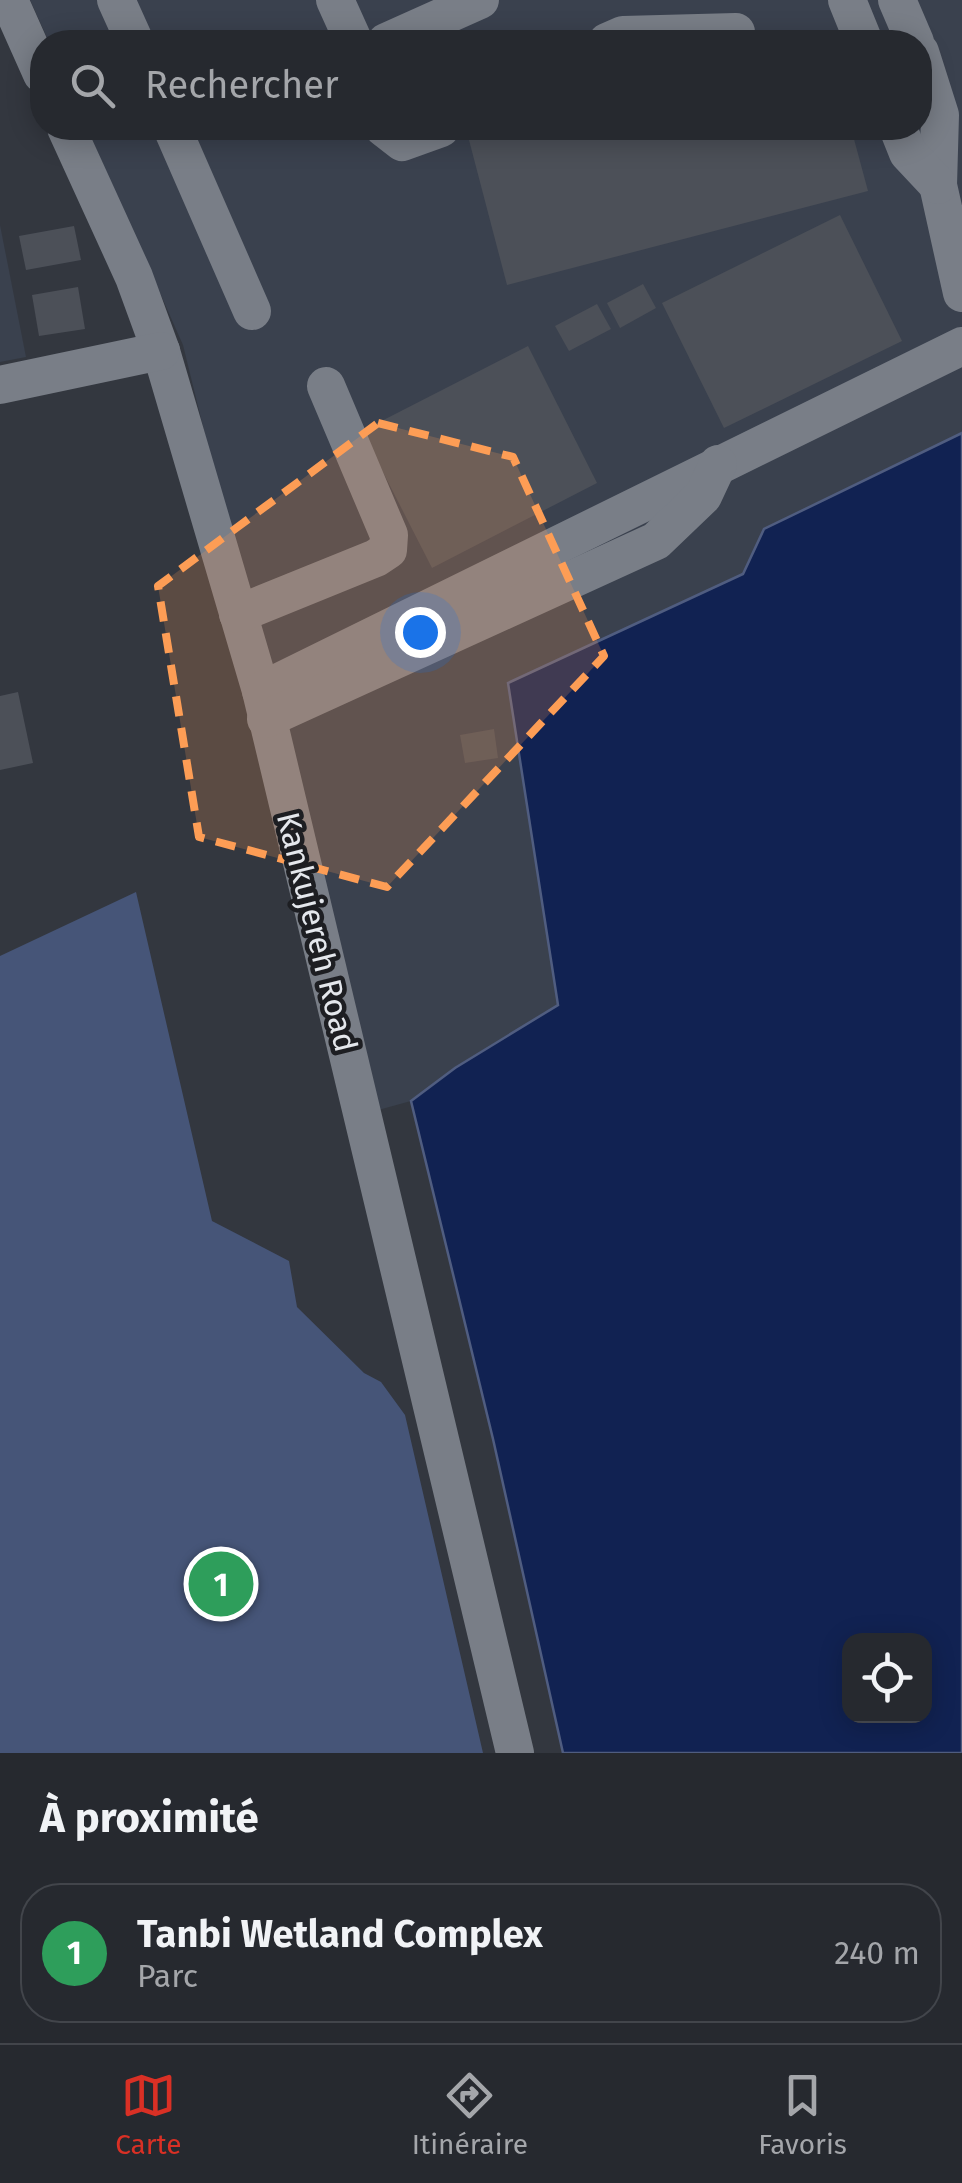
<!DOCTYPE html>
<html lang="fr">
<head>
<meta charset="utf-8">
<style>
  body { margin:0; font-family:"Fira Sans",sans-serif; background:#2e3137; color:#f1f3f6 }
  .controls { position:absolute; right:30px; bottom:30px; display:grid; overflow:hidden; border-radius:20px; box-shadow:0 5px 25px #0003 }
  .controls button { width:90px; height:90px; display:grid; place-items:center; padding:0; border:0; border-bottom:2px solid #42454b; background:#26292f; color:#f1f3f6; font:50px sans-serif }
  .you { position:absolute; left:420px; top:632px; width:35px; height:35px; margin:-25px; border:8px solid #fff; border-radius:50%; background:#1a73e8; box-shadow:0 0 0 15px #1a73e833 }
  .badge { display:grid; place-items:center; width:65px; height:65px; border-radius:50%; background:#d93025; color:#fff; font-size:32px; font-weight:700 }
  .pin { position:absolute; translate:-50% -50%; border:5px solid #fff; box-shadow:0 2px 10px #0006 }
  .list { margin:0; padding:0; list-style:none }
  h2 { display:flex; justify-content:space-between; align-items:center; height:130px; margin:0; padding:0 40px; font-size:42px }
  h2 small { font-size:32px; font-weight:400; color:#a4a6aa }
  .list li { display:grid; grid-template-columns:65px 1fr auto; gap:30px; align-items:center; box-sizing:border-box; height:140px; margin:0 20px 20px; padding:0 20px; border:2px solid #42454b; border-radius:40px }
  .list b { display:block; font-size:38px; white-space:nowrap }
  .list p { margin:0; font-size:32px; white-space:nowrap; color:#a4a6aa }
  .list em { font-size:32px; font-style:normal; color:#a4a6aa }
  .icon { flex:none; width:55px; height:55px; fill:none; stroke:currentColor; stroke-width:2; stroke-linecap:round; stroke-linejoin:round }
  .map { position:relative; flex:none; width:962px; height:1753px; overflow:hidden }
  .search { position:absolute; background:#26292f; box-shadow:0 5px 25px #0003; left:30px; right:30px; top:30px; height:110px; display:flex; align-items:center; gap:25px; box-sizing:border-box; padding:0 35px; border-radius:40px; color:#a4a6aa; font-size:38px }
  .sheet { height:290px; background:#26292f }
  nav { display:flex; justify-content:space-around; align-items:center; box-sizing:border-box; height:140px; border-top:2px solid #42454b; background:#26292f; font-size:28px; color:#a4a6aa }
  nav a { display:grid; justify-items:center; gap:5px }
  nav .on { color:#d93025 }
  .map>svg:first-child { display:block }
</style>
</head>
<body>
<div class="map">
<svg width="962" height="1753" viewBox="0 0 962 1753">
  <rect width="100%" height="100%" fill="#33373f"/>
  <g fill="#3a414e">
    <polygon points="30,0 962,0 962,433 764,529 743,574 508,683 558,1005 455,1068 411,1101 371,1112 183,345 87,128 920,128 920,42 49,42"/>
    <polygon points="0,225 26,357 0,362"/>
  </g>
  <polygon fill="#465578" points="136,892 212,1221 289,1261 297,1307 364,1373 381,1382 405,1415 483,1753 0,1753 0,956"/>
  <path fill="#112252" stroke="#505d80" stroke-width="2.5" fill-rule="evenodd" d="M962,433V1753H563L493,1439L411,1101L455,1068L558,1005L508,683L743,574L764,529ZM850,1640H924V1716H850Z"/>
  <g fill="#4c5058">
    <polygon points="518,128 851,128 868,191 507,285 469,140"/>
    <polygon points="840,215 902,341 724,428 662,303"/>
    <polygon points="74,226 81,260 26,270 19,236"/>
    <polygon points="643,284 656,308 620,328 607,303"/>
    <polygon points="78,287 85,329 39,336 32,295"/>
    <polygon points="597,304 611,329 569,351 555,326"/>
    <polygon points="528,346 597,483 432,568 362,431"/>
    <polygon points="18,692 33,763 0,770 0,696"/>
    <polygon points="494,729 498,758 465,763 460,735"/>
  </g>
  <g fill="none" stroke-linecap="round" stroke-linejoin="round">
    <g stroke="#797e87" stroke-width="38">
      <polyline points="9,0 42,74"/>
      <polyline points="116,0 135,42"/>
      <polyline points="335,0 354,42"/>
      <polyline points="847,0 864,42"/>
      <polyline points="897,0 915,42"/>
      <polyline points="386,42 480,0"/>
      <polyline points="607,42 623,35 736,32"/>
      <polyline points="920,52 940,115 938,185 962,293"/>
      <polyline points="66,128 134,277 161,351 261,691 515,1753"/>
      <polyline points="172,128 252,311"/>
      <polyline points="384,128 402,142 441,128"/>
      <polyline points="898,128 908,153 938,185"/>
      <polyline points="0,385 161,351"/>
      <polyline points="238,614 376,558 388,550 389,535 326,386"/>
      <polyline points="261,691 962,346"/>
      <polyline points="266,719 656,541 703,496 718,464"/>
    </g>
  </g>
  <path fill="#fd9d55" fill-opacity="0.2" stroke="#fd9d55" stroke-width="8" stroke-dasharray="20 12" stroke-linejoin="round" d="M378,423L513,457L604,656L387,887L199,837L158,586Z"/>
  <g text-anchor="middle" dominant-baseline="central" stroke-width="9" stroke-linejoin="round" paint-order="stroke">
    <g font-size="32" fill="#e4e7ec" stroke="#1d1e22">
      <text transform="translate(317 932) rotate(76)">Kankujereh Road</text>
    </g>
  </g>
</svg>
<div class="controls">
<button><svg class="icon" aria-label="locate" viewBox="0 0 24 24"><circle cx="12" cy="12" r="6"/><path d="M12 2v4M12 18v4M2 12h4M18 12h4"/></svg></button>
</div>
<div class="you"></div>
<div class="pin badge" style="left:221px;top:1584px;background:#2e9e5b">1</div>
<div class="search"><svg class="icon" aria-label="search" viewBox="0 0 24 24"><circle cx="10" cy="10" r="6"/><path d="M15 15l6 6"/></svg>Rechercher</div>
</div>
<section class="sheet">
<h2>À proximité<small></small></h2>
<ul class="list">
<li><span class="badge" style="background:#2e9e5b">1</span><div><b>Tanbi Wetland Complex</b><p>Parc</p></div><em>240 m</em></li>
</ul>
</section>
<nav>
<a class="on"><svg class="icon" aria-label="map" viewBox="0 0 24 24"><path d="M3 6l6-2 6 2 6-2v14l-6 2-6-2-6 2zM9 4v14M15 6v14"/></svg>Carte</a>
<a><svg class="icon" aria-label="directions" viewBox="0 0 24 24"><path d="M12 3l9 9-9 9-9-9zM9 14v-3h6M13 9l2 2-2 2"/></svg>Itinéraire</a>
<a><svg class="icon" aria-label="saved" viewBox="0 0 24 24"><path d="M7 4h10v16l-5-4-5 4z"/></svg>Favoris</a>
</nav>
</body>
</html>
